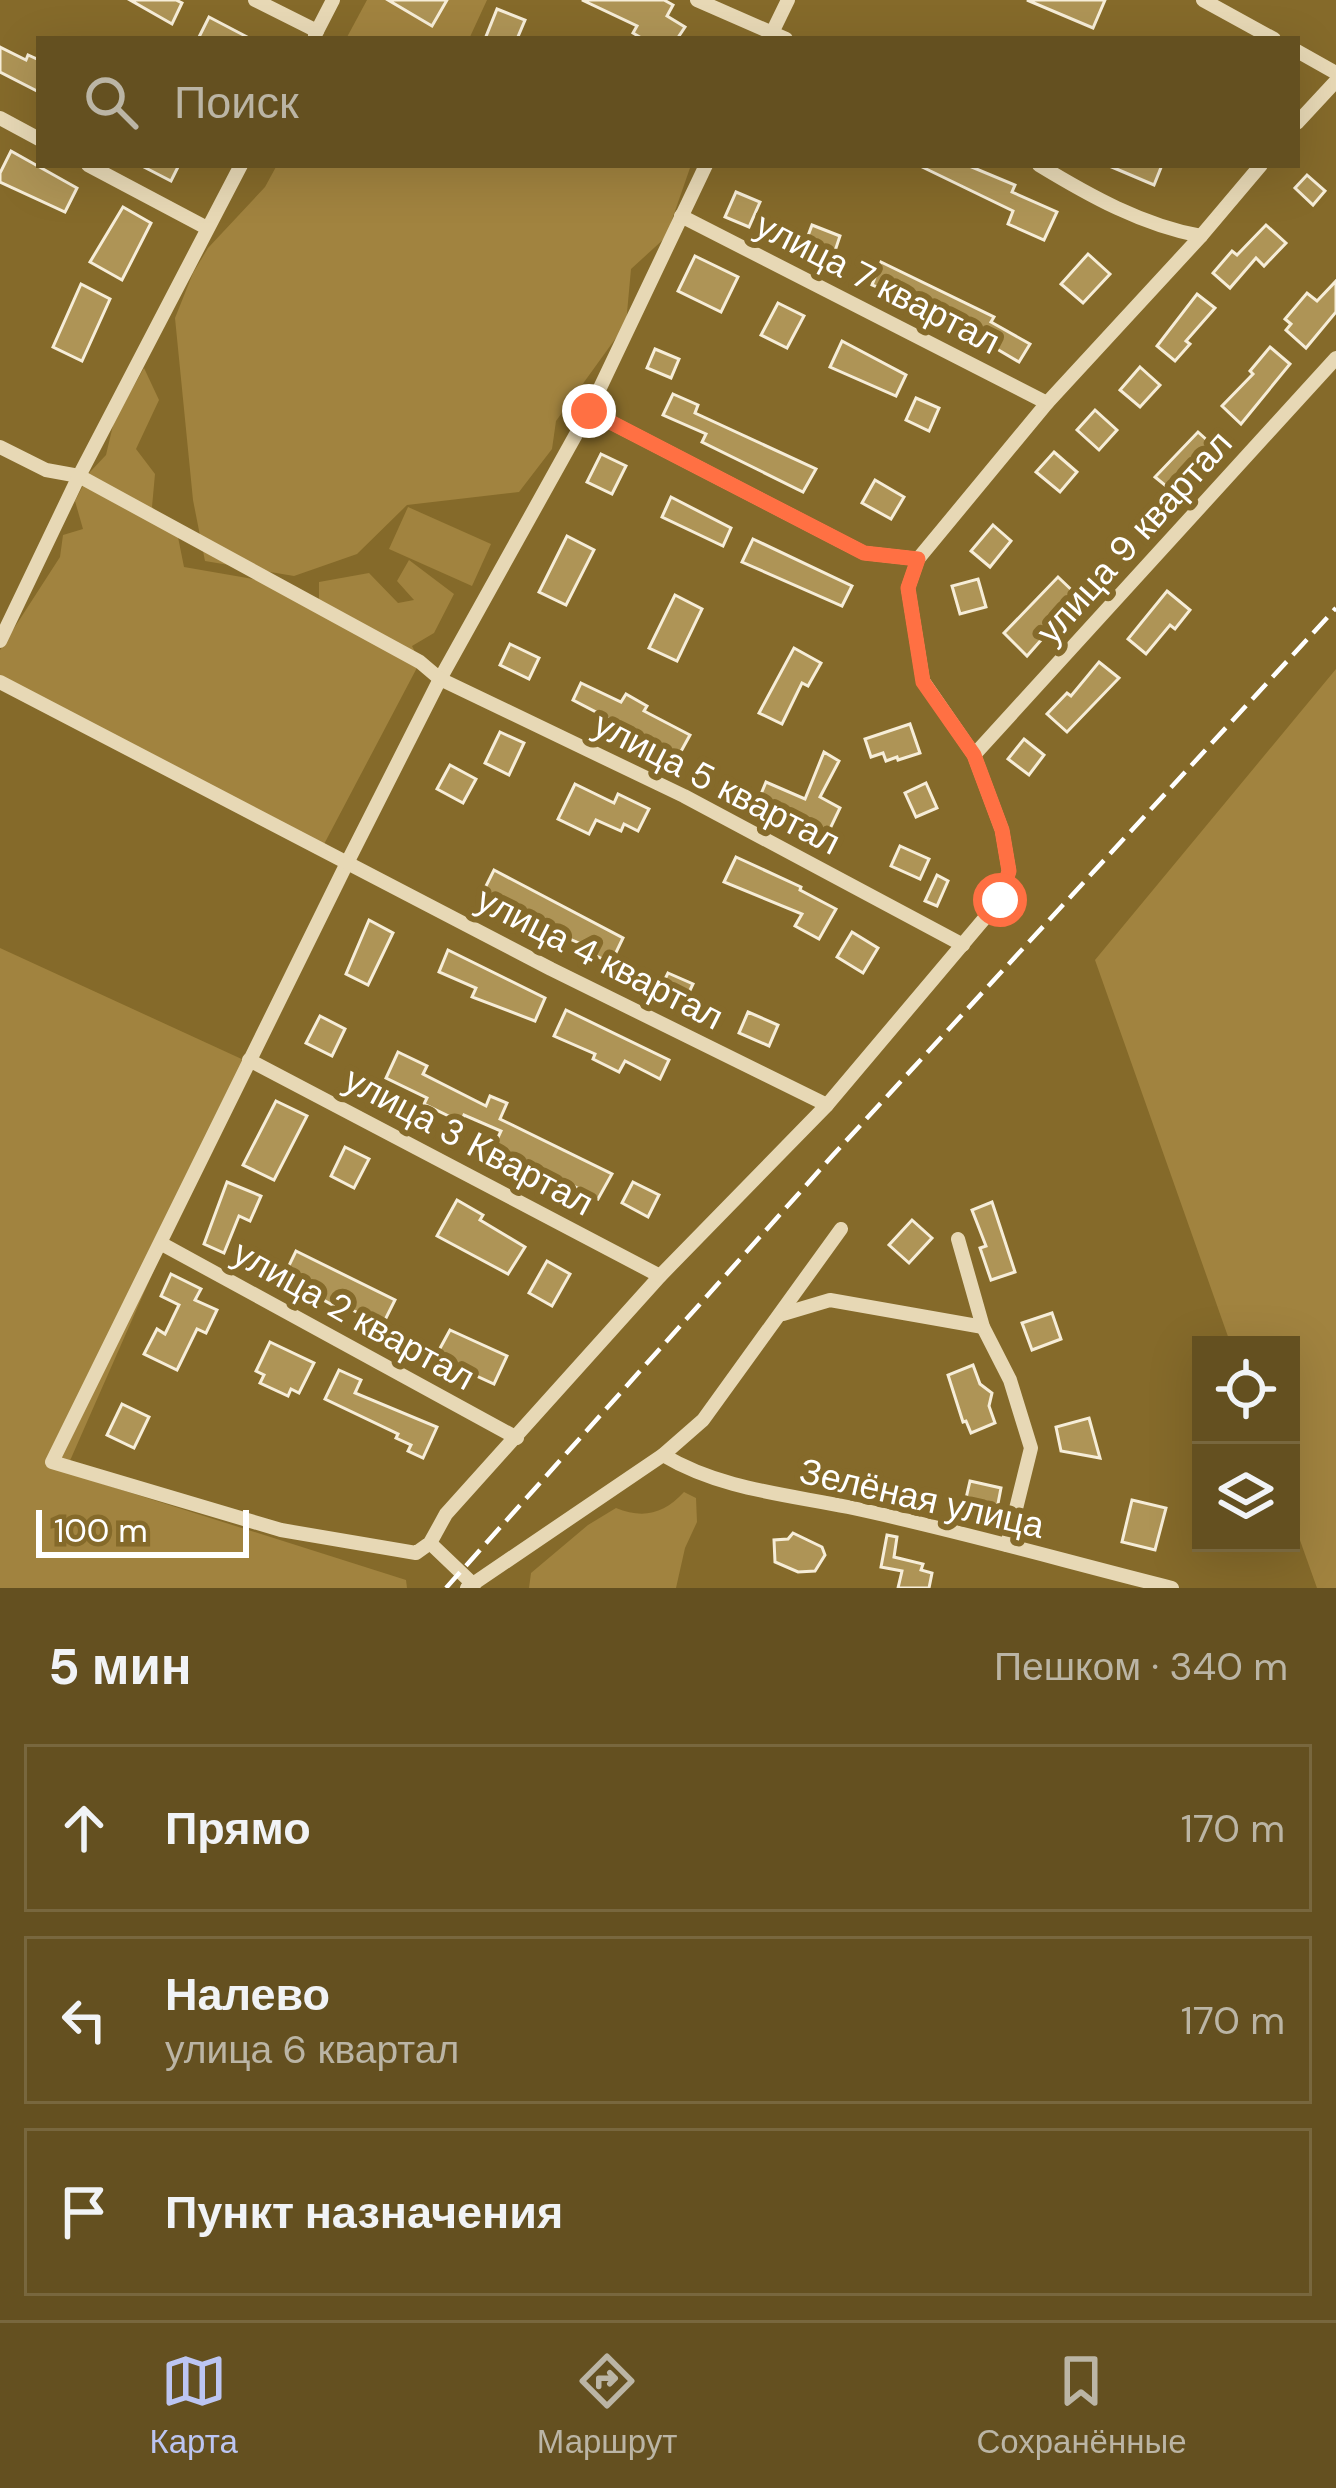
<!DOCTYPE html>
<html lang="ru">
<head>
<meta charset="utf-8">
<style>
  body { margin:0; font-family:"DM Sans",sans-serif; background:#6a5729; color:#f1f3f6 }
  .controls { position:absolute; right:36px; bottom:36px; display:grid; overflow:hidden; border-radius:0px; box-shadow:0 12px 48px #0002 }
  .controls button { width:108px; height:108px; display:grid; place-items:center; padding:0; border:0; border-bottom:3px solid #78673e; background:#645020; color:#f1f3f6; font:60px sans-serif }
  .scale { position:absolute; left:36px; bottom:30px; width:213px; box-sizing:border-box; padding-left:12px; border:6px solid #fff; border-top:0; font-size:33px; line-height:42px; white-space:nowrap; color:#fff; -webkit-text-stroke:9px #856a2a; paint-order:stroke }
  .stop { position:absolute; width:36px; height:36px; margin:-27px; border:9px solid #ff7043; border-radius:50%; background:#fff }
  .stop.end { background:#ff7043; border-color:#fff; box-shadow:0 3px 12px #0008 }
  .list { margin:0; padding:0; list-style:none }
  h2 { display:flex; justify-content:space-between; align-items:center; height:156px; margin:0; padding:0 48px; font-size:51px }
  h2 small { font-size:39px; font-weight:400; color:#bbb5a5 }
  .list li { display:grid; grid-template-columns:78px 1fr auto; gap:36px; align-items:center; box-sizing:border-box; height:168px; margin:0 24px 24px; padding:0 24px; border:3px solid #78673e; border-radius:0px }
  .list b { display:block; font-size:45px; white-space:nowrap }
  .list p { margin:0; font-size:39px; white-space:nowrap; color:#bbb5a5 }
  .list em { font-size:39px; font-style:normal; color:#bbb5a5 }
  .icon { flex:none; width:66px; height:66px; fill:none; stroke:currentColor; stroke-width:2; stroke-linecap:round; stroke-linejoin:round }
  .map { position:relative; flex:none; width:1336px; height:1588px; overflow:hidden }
  .search { position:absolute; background:#645020; box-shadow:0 12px 48px #0002; left:36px; right:36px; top:36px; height:132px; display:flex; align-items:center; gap:30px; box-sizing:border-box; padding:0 42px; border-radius:0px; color:#bbb5a5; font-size:45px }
  .sheet { height:732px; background:#645020 }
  nav { display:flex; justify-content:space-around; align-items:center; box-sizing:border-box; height:168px; border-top:3px solid #78673e; background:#645020; font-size:33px; color:#bbb5a5 }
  nav a { display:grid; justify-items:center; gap:6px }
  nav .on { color:#bcc5f2 }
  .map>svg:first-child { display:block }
</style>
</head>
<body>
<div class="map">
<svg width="1336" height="1588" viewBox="0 0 1336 1588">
  <rect width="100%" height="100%" fill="#856a2a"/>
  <g fill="#a1833f">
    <polygon points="367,0 487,0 469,39 346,39"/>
    <polygon points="277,165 691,165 666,237 631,269 626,324 556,421 552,449 519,492 407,505 357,554 294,576 205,561 193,500 175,318 193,273 208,248 265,187"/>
    <polygon points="144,368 159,400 136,449 155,474 152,507 178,537 184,567 265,581 319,599 319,582 369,573 398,603 414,600 397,581 409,560 454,594 434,633 412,646 420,662 322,848 0,682 0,650 60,557 63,535 83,529 75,501 90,472 106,455 114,421"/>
    <polygon points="408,507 491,544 472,586 389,549"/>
    <polygon points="1336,669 1336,1588 1317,1588 1291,1515 1291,1345 1231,1345 1095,960"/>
    <polygon points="0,948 246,1061 65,1472 406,1580 407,1588 0,1588"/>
    <path d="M684,1492L696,1498L697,1522L685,1548L676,1588H529L531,1573L588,1525L616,1508C643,1519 664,1514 684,1492Z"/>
  </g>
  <g fill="#ae9456" stroke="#f6edd8" stroke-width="3">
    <polygon points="130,0 176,0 182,3 172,24"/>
    <polygon points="388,0 447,0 432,26"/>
    <polygon points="582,0 664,0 673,5 667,16 685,27 677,39 643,39 633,33 637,26"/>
    <polygon points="1027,0 1105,0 1093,28"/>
    <polygon points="497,9 525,20 517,39 485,39"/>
    <polygon points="209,17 251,39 198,39"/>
    <polygon points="0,47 26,60 28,55 39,60 39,92 0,72"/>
    <polygon points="11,151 77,188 65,212 0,182 0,173"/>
    <polygon points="140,165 179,165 171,181"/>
    <polygon points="918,165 967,165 1015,185 1012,192 1057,212 1044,240 1008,224 1013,211"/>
    <polygon points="1107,165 1162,165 1154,185"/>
    <polygon points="1307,175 1325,191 1313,205 1295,188"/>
    <polygon points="736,192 760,202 749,227 725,217"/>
    <polygon points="123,207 151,223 122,280 90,262"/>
    <polygon points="812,225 840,236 831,263 802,252"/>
    <polygon points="1266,225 1286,243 1264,266 1256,258 1230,288 1213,273 1232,251 1237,255"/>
    <polygon points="1088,254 1110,274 1083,303 1061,284"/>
    <polygon points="695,256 738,277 721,312 678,291"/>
    <polygon points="881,262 994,317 991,322 1030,344 1019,362 943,317 941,321 912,307 914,302 872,285"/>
    <polygon points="1336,281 1336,312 1306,348 1286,330 1291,324 1285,319 1307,293 1317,301"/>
    <polygon points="81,284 110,299 82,361 53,347"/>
    <polygon points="1197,294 1215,308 1186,341 1190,344 1175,361 1157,346"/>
    <polygon points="778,303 804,316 787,348 761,335"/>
    <polygon points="842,341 906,375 896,396 830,367"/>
    <polygon points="1270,347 1290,364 1241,424 1222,406 1253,374 1250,371"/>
    <polygon points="655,349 679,359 671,378 647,368"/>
    <polygon points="1140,367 1160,385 1140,407 1120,390"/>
    <polygon points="673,394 698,405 695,413 816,469 803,492 702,442 706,434 663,415"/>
    <polygon points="916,398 939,408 929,431 906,420"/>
    <polygon points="1095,410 1117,430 1099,450 1077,430"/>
    <polygon points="1198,432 1218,450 1177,495 1155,477"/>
    <polygon points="1054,452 1077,472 1060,492 1036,472"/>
    <polygon points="601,454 626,466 612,494 587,482"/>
    <polygon points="875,480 904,497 891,519 862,503"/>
    <polygon points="671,497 731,528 723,546 662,517"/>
    <polygon points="993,525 1011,541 990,567 971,551"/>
    <polygon points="567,536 594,550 566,605 539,592"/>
    <polygon points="753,539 852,586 842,606 742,562"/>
    <polygon points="1058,577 1079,597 1027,656 1004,633"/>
    <polygon points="978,579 986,607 960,614 952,586"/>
    <polygon points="1167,591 1190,610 1175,629 1170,625 1146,654 1128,639"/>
    <polygon points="675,595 702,609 677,661 649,648"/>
    <polygon points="510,644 539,658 529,679 500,665"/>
    <polygon points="794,648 821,663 808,686 802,683 782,724 759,713"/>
    <polygon points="1099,662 1119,678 1067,732 1047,714 1067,693 1071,696"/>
    <polygon points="581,683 621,702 626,694 647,706 644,711 690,735 679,755 573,700"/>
    <polygon points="910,724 920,753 898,760 897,757 886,761 883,753 871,757 865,739"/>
    <polygon points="500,732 524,743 509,775 485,763"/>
    <polygon points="1024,739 1044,755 1029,775 1008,759"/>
    <polygon points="824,752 839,761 820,797 840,808 828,833 783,811 780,817 756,806 766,782 805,799"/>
    <polygon points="450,765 476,779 463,803 437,789"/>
    <polygon points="926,783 937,808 916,817 905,793"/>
    <polygon points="575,784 614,803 618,794 649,809 638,831 624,824 621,831 596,820 589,834 558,819"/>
    <polygon points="900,846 929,859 920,879 891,866"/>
    <polygon points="736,857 801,887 800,890 836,909 819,939 795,926 802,914 724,882"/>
    <polygon points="494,870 623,938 611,963 586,951 588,947 556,933 557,930 482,894"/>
    <polygon points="937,875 948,881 937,906 925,901"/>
    <polygon points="369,920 393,933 368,985 346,974"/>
    <polygon points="852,932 878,948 863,973 837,957"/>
    <polygon points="448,950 545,998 535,1021 472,997 476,988 439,972"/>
    <polygon points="668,973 693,984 684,1003 659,991"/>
    <polygon points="566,1010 669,1060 660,1079 625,1061 619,1072 593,1059 595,1054 554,1036"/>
    <polygon points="748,1012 778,1025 769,1046 739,1033"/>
    <polygon points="320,1016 345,1029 332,1056 306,1043"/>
    <polygon points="398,1052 427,1066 423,1074 486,1106 490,1096 507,1103 500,1119 612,1174 598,1199 517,1156 493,1148 501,1131 464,1115 461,1122 424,1104 427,1098 386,1078"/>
    <polygon points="276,1101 307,1116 274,1180 243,1165"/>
    <polygon points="345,1147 369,1159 354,1188 331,1176"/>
    <polygon points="227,1182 261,1196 250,1221 239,1216 224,1253 204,1244"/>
    <polygon points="633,1182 659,1195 648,1217 622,1203"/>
    <polygon points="457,1200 483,1215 480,1220 525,1247 508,1274 437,1236"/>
    <polygon points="992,1202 1015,1272 991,1280 980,1248 986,1246 972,1210"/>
    <polygon points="912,1220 932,1238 909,1263 889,1245"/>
    <polygon points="296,1251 395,1300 383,1324 341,1305 340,1309 283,1278"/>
    <polygon points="547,1261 570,1274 552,1306 529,1293"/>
    <polygon points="171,1274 201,1289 195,1300 217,1310 206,1333 197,1329 177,1370 144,1354 157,1329 165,1334 179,1305 161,1296"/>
    <polygon points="1052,1313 1061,1339 1032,1350 1022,1323"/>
    <polygon points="450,1330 507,1356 494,1384 461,1369 457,1376 432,1363"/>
    <polygon points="270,1342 314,1363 299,1393 291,1389 288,1396 260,1383 264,1375 256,1371"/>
    <polygon points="973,1365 980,1384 992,1393 989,1406 995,1423 971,1433 966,1421 963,1422 948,1375"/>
    <polygon points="339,1370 361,1380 355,1393 437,1427 423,1458 408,1451 411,1445 396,1438 398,1434 325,1399"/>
    <polygon points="122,1404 149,1417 134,1448 107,1435"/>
    <polygon points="1089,1418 1100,1458 1061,1451 1056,1427"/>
    <polygon points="970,1481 1001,1488 996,1514 964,1507"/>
    <polygon points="1132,1500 1166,1508 1155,1550 1122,1542"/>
    <polygon points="793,1533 822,1547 825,1555 815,1571 798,1572 775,1562 774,1540 788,1539"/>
    <polygon points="887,1535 897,1537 894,1557 923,1564 921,1570 932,1573 929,1588 898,1588 902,1571 881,1567"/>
  </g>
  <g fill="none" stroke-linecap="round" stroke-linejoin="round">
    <g stroke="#e7d8b5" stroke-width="14">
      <polyline points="255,0 317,31"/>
      <polyline points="697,0 786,39"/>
      <polyline points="1203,0 1274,39"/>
      <polyline points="315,35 333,0"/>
      <polyline points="769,39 788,0"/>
      <polyline points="1297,51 1336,73"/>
      <polyline points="0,118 39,139"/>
      <polyline points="1297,123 1336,81"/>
      <polyline points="88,165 205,227"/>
      <polyline points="706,165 589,411 440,679 348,861 52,1462 281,1530 416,1553 430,1543 446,1514 660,1276 827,1105 1000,900 1009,871 1002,830 974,755 923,681 908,588 918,559 1047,403 1201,236 1261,165"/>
      <path d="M1039,165C1090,196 1142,225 1201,236"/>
      <polyline points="681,216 1047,403"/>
      <polyline points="589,411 864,553 918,559"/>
      <polyline points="0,447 46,470 79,476 420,662 440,679 684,796 963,945"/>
      <polyline points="0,641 79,476 241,165"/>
      <polyline points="0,682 551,969 827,1105"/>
      <polyline points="974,755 1336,358"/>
      <polyline points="249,1060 660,1276"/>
      <polyline points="958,1239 983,1327 1010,1380 1031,1448 1007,1545"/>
      <polyline points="162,1244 517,1438"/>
      <polyline points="783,1314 830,1300 983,1327"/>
      <path d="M663,1455C720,1489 784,1494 848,1507C957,1530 1064,1561 1172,1588"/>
      <polyline points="430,1543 474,1585"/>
      <polyline points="467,1588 663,1455 703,1420 841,1229"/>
    </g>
    <polyline stroke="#fff" stroke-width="4.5" stroke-dasharray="21 9" stroke-linecap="butt" points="446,1588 834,1154 1336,608"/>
  </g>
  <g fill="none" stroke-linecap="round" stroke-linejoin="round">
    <polyline stroke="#ff7043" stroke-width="15" points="589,411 864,553 918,559 908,588 923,682 974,755 1002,830 1009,871 1000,900"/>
  </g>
  <g text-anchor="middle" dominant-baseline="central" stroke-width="12" stroke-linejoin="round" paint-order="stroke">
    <g font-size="36" fill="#fff" stroke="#856a2a">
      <text transform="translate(878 283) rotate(27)">улица 7 квартал</text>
      <text transform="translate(1134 537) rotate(-48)">улица 9 квартал</text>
      <text transform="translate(717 783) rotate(27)">улица 5 квартал</text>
      <text transform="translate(600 958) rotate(27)">улица 4 квартал</text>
      <text transform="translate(469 1141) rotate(28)">улица 3 Квартал</text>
      <text transform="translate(354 1315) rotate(29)">улица 2 квартал</text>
      <text transform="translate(922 1498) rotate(13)">Зелёная улица</text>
    </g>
  </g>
</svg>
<div class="controls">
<button><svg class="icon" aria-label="locate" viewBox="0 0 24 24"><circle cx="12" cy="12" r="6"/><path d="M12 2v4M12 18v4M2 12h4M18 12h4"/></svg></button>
<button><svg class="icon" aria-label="layers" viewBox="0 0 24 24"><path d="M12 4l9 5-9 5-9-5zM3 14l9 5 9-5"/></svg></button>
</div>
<div class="scale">100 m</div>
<div class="stop" style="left:1000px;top:900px"></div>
<div class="stop end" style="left:589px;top:411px"></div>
<div class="search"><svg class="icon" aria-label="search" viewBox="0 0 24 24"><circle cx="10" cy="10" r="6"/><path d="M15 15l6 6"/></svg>Поиск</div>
</div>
<section class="sheet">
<h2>5 мин<small>Пешком · 340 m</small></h2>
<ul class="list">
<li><svg class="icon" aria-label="ahead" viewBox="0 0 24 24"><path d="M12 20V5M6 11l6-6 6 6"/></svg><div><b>Прямо</b></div><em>170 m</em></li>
<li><svg class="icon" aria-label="left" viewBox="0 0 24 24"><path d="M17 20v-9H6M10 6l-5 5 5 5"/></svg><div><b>Налево</b><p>улица 6 квартал</p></div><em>170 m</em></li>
<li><svg class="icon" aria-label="arrive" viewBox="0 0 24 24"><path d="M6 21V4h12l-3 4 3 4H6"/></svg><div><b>Пункт назначения</b></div></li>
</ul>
</section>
<nav>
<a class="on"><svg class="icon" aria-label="map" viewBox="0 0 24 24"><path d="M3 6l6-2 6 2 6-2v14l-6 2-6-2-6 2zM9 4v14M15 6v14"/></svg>Карта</a>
<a><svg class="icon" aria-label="directions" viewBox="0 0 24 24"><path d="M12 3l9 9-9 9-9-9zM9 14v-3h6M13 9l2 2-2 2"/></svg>Маршрут</a>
<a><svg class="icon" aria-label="saved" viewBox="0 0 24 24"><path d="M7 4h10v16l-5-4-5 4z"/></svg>Сохранённые</a>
</nav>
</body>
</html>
